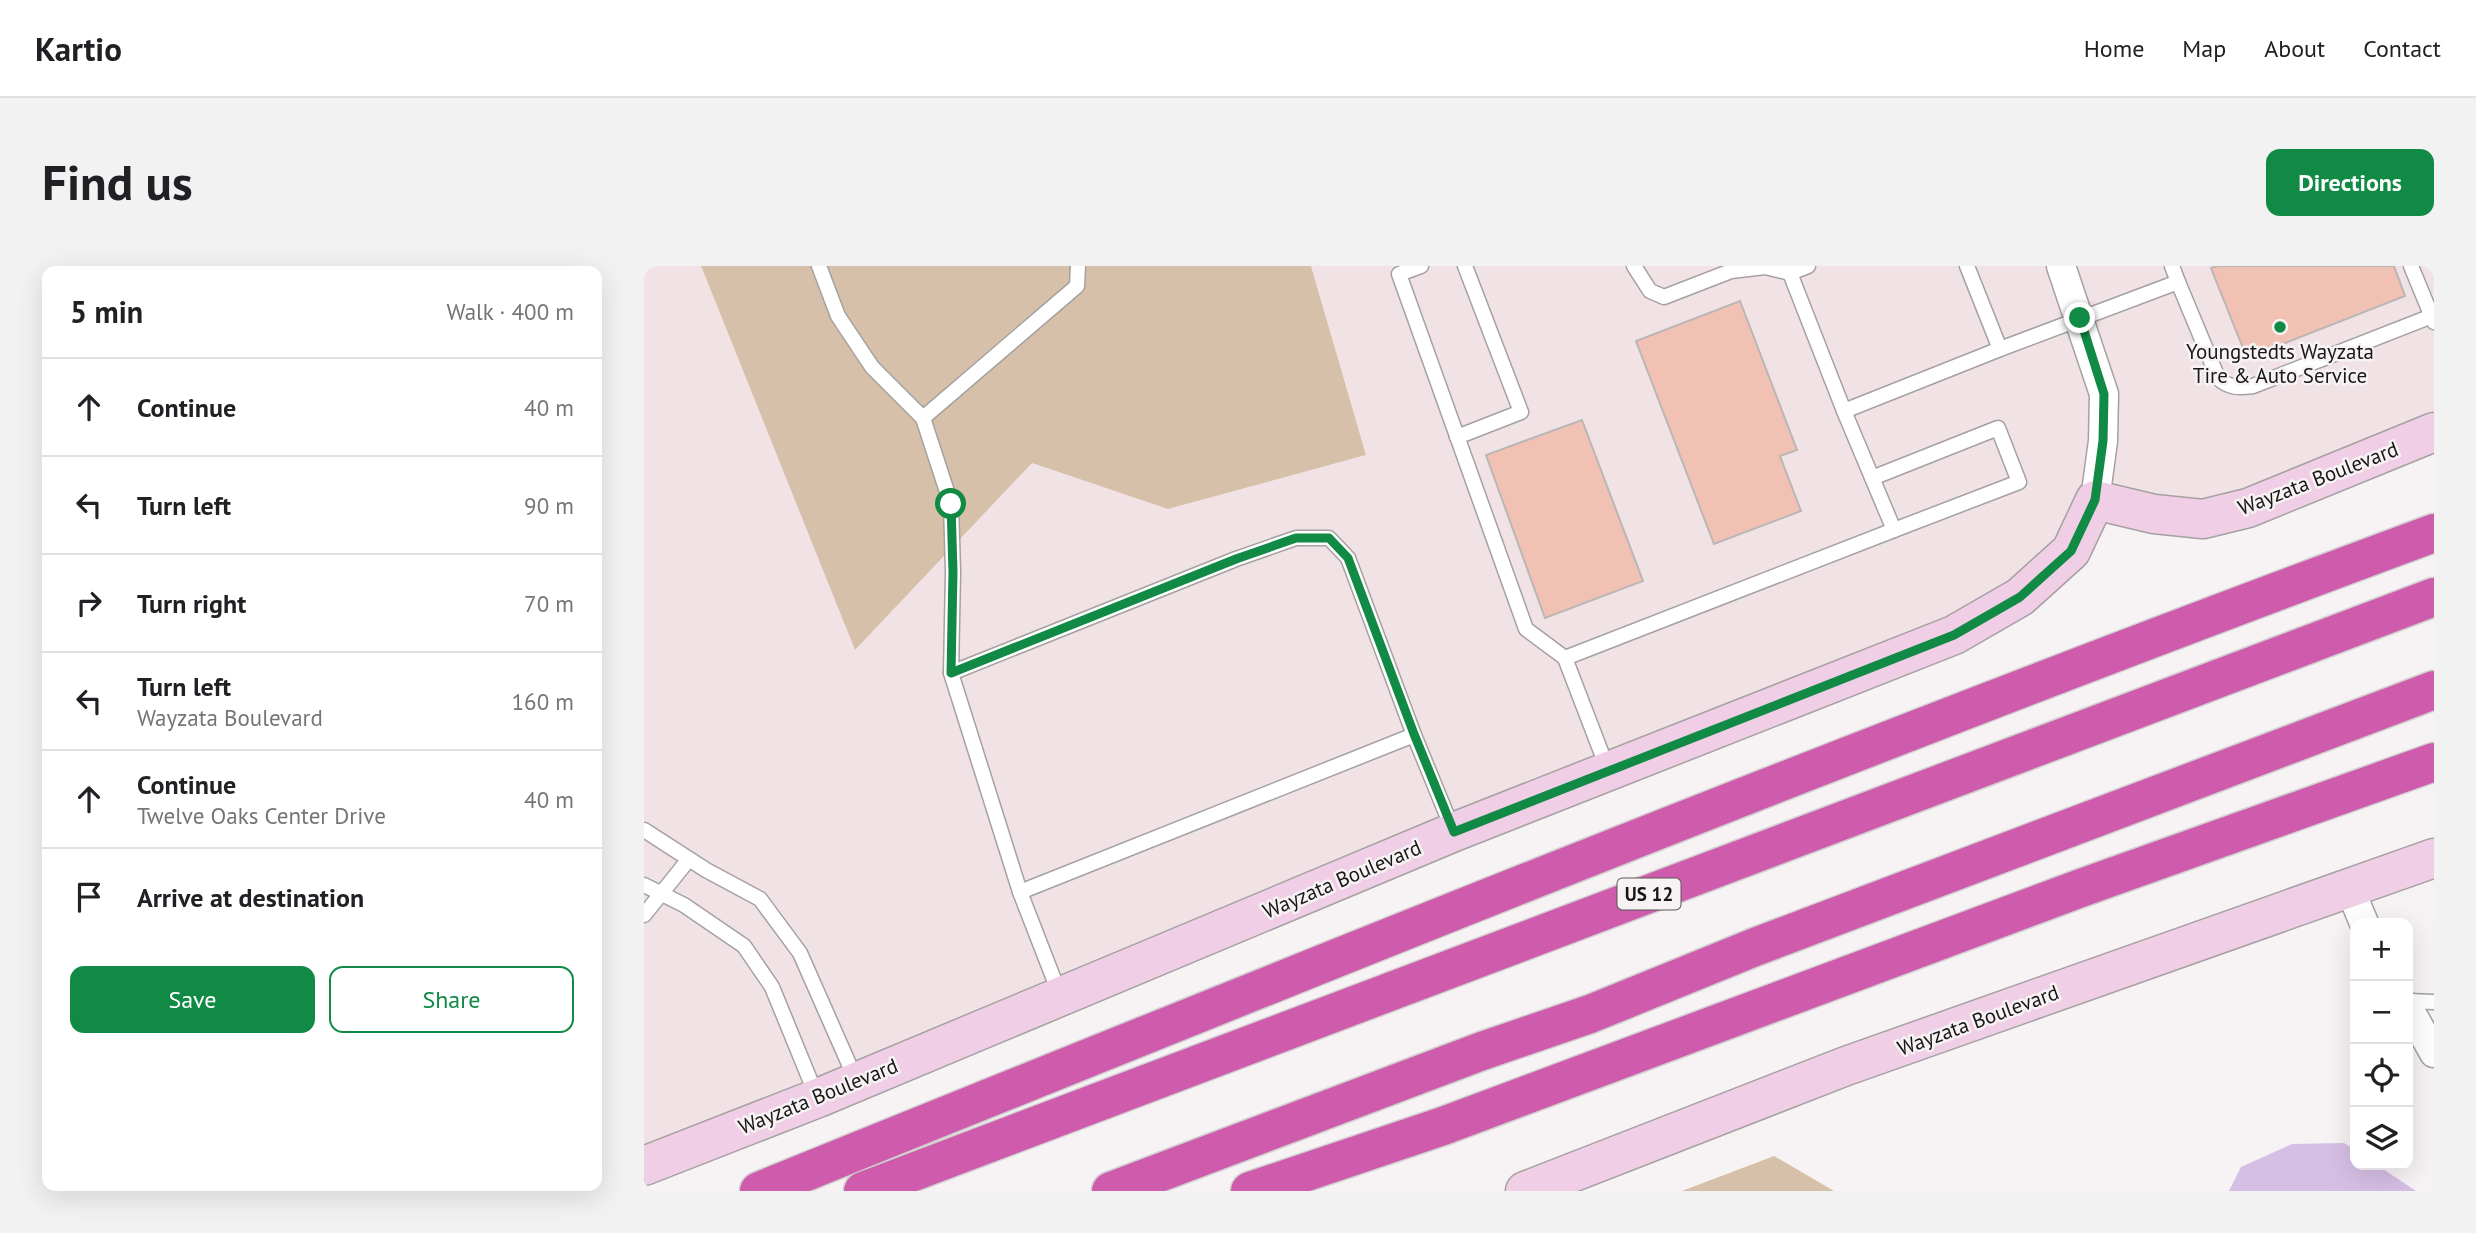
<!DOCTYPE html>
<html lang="en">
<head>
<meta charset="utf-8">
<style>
  body { margin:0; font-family:"PT Sans",sans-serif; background:#f2f2f2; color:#202124 }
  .controls { position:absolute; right:21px; bottom:21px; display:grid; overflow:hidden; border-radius:14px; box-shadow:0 7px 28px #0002 }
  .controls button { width:63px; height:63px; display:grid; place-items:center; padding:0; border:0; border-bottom:2px solid #e0e0e0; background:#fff; color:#202124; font:35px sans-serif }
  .stop { position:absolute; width:21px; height:21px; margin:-16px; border:5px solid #108a45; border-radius:50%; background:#fff }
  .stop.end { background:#108a45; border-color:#fff; box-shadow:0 2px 7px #0008 }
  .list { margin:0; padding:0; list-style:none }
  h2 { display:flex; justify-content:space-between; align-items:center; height:91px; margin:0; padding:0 28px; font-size:30px }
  h2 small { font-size:23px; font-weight:400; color:#757577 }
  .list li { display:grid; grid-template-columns:46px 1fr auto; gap:21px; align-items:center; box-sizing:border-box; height:98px; padding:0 28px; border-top:2px solid #e0e0e0 }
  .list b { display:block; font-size:26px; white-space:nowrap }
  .list p { margin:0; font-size:23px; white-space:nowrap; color:#757577 }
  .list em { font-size:23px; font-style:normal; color:#757577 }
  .actions { display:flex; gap:14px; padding:21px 28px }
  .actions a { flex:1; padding:16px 0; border:2px solid #108a45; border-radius:14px; text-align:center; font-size:24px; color:#108a45 }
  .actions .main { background:#108a45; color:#fff }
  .icon { flex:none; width:38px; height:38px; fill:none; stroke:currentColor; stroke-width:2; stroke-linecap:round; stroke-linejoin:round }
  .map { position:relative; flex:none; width:1790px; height:925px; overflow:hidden; border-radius:14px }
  header { display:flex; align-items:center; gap:42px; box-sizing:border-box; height:98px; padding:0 35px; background:#fff; border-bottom:2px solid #e0e0e0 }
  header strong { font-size:33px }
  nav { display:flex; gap:38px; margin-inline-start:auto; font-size:24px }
  .intro { display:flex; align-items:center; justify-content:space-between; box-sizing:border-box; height:168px; padding:0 42px }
  h1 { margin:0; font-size:49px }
  .button { padding:18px 32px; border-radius:14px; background:#108a45; color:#fff; font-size:24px; font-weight:700 }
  main { display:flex; gap:42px; padding:0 42px }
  aside { flex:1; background:#fff; border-radius:14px; box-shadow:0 7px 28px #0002 }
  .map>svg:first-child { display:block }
</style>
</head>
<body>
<header>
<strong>Kartio</strong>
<nav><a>Home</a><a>Map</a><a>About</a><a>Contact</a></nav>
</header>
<div class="intro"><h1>Find us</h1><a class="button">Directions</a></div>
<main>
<aside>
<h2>5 min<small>Walk · 400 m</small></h2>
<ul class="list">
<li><svg class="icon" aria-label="ahead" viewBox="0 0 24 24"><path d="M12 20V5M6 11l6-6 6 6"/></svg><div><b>Continue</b></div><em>40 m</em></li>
<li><svg class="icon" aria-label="left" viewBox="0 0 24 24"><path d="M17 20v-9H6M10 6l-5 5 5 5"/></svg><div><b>Turn left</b></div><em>90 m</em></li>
<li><svg class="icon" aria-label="right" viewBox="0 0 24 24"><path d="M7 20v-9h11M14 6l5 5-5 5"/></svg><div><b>Turn right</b></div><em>70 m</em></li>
<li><svg class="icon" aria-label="left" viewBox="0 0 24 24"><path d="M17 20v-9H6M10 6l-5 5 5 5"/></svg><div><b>Turn left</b><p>Wayzata Boulevard</p></div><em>160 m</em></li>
<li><svg class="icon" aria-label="ahead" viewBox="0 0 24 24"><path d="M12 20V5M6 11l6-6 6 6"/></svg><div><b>Continue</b><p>Twelve Oaks Center Drive</p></div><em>40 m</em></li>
<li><svg class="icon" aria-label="arrive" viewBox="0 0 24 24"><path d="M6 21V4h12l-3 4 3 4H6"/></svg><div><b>Arrive at destination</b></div></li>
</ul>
<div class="actions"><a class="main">Save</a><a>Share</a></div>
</aside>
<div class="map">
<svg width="1790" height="925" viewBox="0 0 1790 925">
  <rect width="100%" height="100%" fill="#f7f2f3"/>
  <polygon fill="#f1e3e5" points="0,0 57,0 211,384 388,197 524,243 722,189 667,0 1790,0 1790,166 1604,242 1451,235 1376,331 0,900"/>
  <g fill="#d7c0a9">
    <polygon points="57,0 667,0 722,189 524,243 388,197 211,384"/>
    <polygon points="1130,890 1190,925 1038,925"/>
  </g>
  <polygon fill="#d6bfe5" points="1700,877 1711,884 1711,899 1733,899 1772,925 1585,925 1597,901 1648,878"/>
  <g fill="#f1c2b4" stroke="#bab6b5" stroke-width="2">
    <polygon points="1573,0 1750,0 1761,30 1603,92 1567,2"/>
    <polygon points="1096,35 1153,184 1136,190 1157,245 1070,278 992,75"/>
    <polygon points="938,154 999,315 901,352 842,189"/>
  </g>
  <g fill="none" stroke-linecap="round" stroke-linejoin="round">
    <g stroke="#a5a1a1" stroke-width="17">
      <g id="lane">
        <polyline points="175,0 194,50 228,101 279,152 307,238 309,306 307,407 376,626 416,729"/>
        <polyline points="777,0 755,8 882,363 921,392"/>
        <polyline points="990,0 1006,25 1020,31 1087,5 1121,1 1146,7"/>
        <polyline points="1323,0 1356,83 1534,16 1528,0"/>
        <polyline points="1767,0 1790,56"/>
        <path d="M1534,16L1574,112C1585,122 1594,122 1609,120L1788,50"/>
        <polyline points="1200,145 1356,83"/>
        <polyline points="279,152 433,20 434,0"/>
        <polyline points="813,171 877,146 821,0"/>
        <polyline points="1228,212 1354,162 1375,216 1250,264"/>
        <polyline points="307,407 592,293 652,272 685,272 704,292 770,469"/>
        <polyline points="964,504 921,392 1250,264 1200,145 1146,7 1164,0"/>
        <polyline points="0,564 62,604 116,633 156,687 212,814"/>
        <polyline points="0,619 40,639 100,680 128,721 173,831"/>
        <polyline points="376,626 770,469 809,564"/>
        <polyline points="0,649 45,593"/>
        <polyline points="1764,735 1790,736"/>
      </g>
    </g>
    <g stroke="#a5a1a1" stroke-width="31">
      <g id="street">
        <polyline points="1417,0 1460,128 1459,175 1451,234"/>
        <polyline points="1705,621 1720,657"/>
        <polyline points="1764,741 1790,787"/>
      </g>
    </g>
    <g stroke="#a5a1a1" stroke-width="41">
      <g id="secondary">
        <polyline points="0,900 174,832 810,566 1310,369 1376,331 1427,285 1451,234 1510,248 1559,253 1604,242 1790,166"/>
        <polyline points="881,925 1202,800 1790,592"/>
      </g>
    </g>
    <g stroke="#d1d0d0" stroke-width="41">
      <g id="highway">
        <path d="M115,925C671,700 1227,475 1790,267"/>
        <polyline points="219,925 1790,331"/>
        <polyline points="467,925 838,785 946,748 1111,681 1790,424"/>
        <polyline points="606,925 799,860 1437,622 1790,496"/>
      </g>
    </g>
    <use href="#lane" stroke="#fff" stroke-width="14"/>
    <use href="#street" stroke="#fff" stroke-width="28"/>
    <use href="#secondary" stroke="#f0cee6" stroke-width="38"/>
    <use href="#highway" stroke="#ce5bab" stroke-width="38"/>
  </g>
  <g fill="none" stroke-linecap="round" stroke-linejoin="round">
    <polyline stroke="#108a45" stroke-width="9" points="307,238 309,306 307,407 592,293 652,272 685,272 704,292 770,468 810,566 1310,369 1376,331 1427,285 1451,234 1459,175 1460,128 1436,52"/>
  </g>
  <circle fill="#108a45" stroke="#f7f2f3" stroke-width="2.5" cx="1636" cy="61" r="7"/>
  <g text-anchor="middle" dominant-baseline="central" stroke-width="5" stroke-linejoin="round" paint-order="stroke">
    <rect fill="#f7f2f3" stroke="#5b5858" stroke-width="2" x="973.5" y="612.5" width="63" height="31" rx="5"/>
    <g font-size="19" font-weight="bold" fill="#181616">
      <text x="1005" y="628">US 12</text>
    </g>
    <g font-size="21" fill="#181616" stroke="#f7f2f3">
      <text x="1636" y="85">Youngstedts Wayzata<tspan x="1636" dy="24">Tire &amp; Auto Service</tspan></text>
    </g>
    <g font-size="21" fill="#181616" stroke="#f7f2f3">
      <text transform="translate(1674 212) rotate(-21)">Wayzata Boulevard</text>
      <text transform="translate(698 613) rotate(-23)">Wayzata Boulevard</text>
      <text transform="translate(1334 754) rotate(-20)">Wayzata Boulevard</text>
      <text transform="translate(174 830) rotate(-22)">Wayzata Boulevard</text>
    </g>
  </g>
</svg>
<div class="controls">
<button>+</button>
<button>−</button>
<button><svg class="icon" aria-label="locate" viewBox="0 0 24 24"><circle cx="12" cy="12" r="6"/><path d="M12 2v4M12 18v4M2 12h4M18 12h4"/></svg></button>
<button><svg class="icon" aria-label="layers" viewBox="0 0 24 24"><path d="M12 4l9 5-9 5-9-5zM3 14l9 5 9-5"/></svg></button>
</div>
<div class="stop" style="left:307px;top:238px"></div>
<div class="stop end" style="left:1436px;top:52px"></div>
</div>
</main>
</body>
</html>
